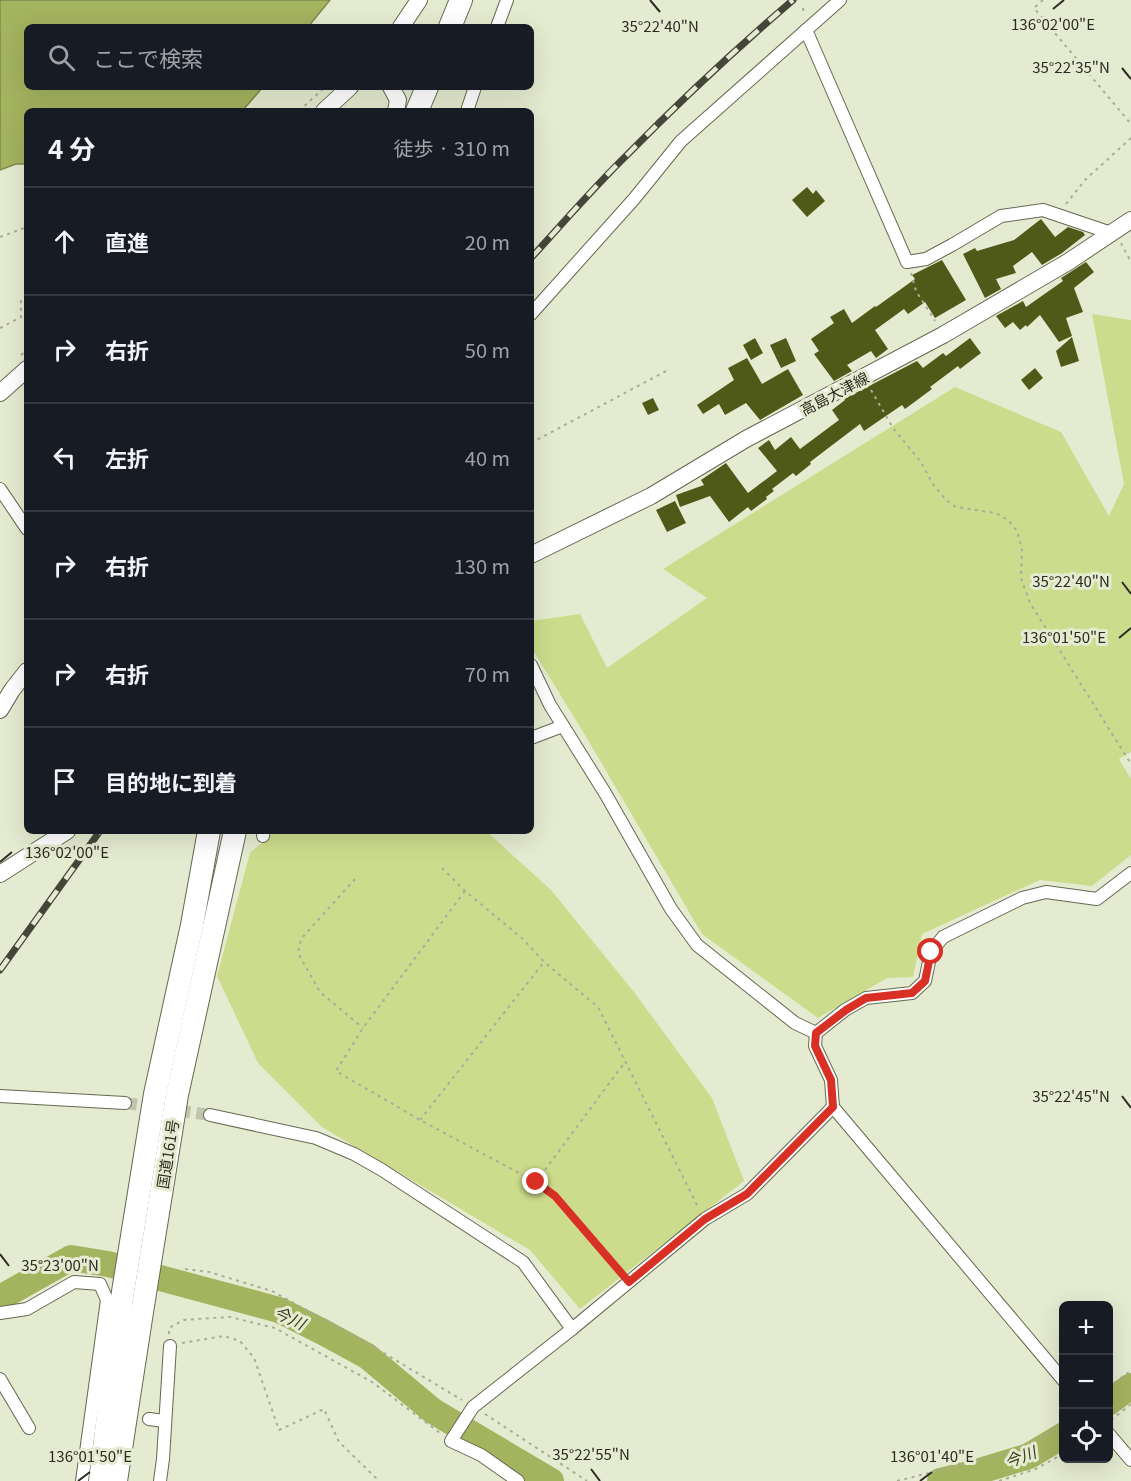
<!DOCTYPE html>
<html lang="ja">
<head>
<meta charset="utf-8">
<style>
  body { margin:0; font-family:Georgia,"Noto Sans JP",serif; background:#242831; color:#f1f3f6 }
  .controls { position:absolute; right:18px; bottom:18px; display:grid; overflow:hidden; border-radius:9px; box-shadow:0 6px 24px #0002 }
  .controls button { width:54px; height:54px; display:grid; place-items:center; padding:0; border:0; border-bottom:2px solid #363941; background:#171b24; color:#f1f3f6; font:30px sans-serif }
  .stop { position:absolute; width:18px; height:18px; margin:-14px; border:4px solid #d93025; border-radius:50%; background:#fff }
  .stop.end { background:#d93025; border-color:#fff; box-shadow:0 2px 6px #0008 }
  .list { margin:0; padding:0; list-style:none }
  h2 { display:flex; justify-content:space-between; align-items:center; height:78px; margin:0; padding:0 24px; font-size:26px }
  h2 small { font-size:20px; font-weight:400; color:#9ea1a6 }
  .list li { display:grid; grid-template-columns:39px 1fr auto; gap:18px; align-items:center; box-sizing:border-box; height:108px; padding:0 24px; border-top:2px solid #363941 }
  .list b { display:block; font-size:22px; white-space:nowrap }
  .list em { font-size:20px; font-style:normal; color:#9ea1a6 }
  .icon { flex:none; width:33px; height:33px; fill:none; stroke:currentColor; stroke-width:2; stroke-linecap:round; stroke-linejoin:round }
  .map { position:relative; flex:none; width:1131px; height:1481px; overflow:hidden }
  .search { position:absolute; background:#171b24; box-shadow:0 6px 24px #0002; left:24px; top:24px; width:510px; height:66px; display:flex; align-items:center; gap:15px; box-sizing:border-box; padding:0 21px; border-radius:9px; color:#9ea1a6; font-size:22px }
  .panel { position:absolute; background:#171b24; box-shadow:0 6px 24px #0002; left:24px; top:108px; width:510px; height:726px; border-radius:9px }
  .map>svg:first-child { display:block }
</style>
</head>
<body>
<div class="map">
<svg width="1131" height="1481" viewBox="0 0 1131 1481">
  <rect width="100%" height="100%" fill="#e5ebd0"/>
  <g fill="#cddc8c">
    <polygon points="1092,314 1131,320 1131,752 1119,759 1131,779 1131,855 1092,886 1040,880 922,934 913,977 887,978 818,1018 702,934 585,735 531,647 531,621 580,614 607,668 707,598 663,569 955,387 1061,432 1109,516 1124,484"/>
    <polygon points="275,831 486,831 551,890 634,992 712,1098 744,1181 580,1309 530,1250 322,1127 258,1063 217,976 250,853"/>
  </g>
  <polygon fill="#a4b35e" stroke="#7f8a4c" stroke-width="1.5" points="0,0 330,0 308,27 27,27 27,87 263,87 242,111 27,111 27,164 16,164 0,170"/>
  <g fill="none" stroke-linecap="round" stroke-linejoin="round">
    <g stroke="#a4b35e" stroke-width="26">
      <polyline points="0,1298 71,1258 108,1264 279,1310 323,1332 367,1356 433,1411 551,1481"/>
      <polyline points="1108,1403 1131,1386"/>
      <polyline points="940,1481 980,1471 1029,1456 1064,1435"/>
    </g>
  </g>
  <g fill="#505a18">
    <polygon points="807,187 813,194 816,190 825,201 807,217 792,200"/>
    <polygon points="1041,219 1055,237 1068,227 1083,232 1085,235 1062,253 1042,265 1032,252 1013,266 1016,273 996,279 1001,289 985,298 963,254 975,248 977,251 1014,240"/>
    <polygon points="942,260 966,300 935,318 925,302 908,314 904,309 875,330 888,349 876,358 871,351 847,365 852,371 834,381 814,354 819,351 811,339 834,323 830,317 844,309 852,323 875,306 876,307 915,279 912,275"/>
    <polygon points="1086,262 1094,272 1074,288 1083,312 1066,318 1072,336 1059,342 1040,315 1027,327 1026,325 1020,330 1013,322 1005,328 996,316 1023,301 1026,307 1063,281 1061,278"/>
    <polygon points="1072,337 1079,361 1061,367 1056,351"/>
    <polygon points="755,338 763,353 751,360 743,345"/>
    <polygon points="786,338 796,361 781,368 770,345"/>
    <polygon points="970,338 981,353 960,369 958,366 930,387 932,389 905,409 902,405 864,431 860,424 810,462 811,464 796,476 793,473 772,489 774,491 766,497 767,499 751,511 748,507 729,522 710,496 680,507 676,495 704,485 701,480 726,463 748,493 777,471 758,448 769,440 775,450 791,437 800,449 839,420 832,410 845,400 844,399 917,361 923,368 943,353 946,356"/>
    <polygon points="747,358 762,384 788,369 803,395 760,420 746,403 725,415 719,404 703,414 697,405 734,380 728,368"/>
    <polygon points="1035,368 1043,378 1029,390 1021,380"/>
    <polygon points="653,398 659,410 648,415 642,403"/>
    <polygon points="675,501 686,523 667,532 656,510"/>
  </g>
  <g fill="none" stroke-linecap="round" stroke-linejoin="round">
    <polyline stroke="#c0c5ad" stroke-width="12" stroke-dasharray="12 6" stroke-linecap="butt" points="125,1103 210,1115"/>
    <g stroke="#646952" stroke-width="14">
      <g id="street">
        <polyline points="497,27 507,0"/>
        <polyline points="806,30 907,262 926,259 952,245 1001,216 1043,210 1111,233"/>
        <polyline points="467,111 475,87"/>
        <polyline points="531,314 634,199 681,141 840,0"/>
        <polyline points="0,489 27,529"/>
        <polyline points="531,665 550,705 605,793 671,909 697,945 795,1023 816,1033"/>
        <polyline points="531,738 563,726"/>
        <polyline points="263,836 264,831"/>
        <polyline points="0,1096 125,1103"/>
        <polyline points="210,1115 316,1138 354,1154 382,1170 523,1262 572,1329"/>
        <polyline points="0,1313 27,1309 74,1282 100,1284 107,1300 82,1481"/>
        <polyline points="0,1379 29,1428"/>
        <polyline points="1064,1381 833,1107 831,1080 815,1046 816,1033 845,1010 866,998 912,993 925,981 931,952 943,937 1022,898 1046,892 1097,899 1131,873"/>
        <polyline points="149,1419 164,1421"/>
        <polyline points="1108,1433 1131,1460"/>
        <polyline points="160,1481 163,1459 170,1346"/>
        <polyline points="518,1481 481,1455 451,1441 473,1407 572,1329 705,1219 747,1194 833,1107"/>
      </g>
    </g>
    <g stroke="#646952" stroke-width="18">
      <g id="secondary">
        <polyline points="401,27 419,0"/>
        <polyline points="391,87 398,100 396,111"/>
        <polyline points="324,111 350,87"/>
        <polyline points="0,393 27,369"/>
        <polyline points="531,555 651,496 746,439 943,335 1068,262 1131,220"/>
        <polyline points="0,710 12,690 27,671"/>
        <polyline points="0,874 67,831"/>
      </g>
    </g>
    <g stroke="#646952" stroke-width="24">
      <g id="highway">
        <polyline points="450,27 461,0"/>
        <polyline points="417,111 427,87"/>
        <polyline points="100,1481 122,1298 155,1094 192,925 209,831"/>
        <polyline points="116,1481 142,1312 177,1095 235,831"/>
      </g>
    </g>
    <g stroke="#a9ad98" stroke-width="2" stroke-dasharray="3 4.5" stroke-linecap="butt">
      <polyline points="1043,0 1034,8 1131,124"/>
      <polyline points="803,8 804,15"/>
      <polyline points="299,111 325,87"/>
      <polyline points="1066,204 1085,180 1131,138"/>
      <polyline points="0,237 27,227"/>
      <polyline points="1121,243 1131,262"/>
      <polyline points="911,273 916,291 935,321"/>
      <polyline points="0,328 21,317 21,300"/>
      <polyline points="21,355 27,350"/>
      <polyline points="871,390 893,428 921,462 932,483 946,500 956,507 996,513 1008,520 1017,531 1022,550 1021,578 1030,603 1131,764"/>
      <polyline points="531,443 668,370"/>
      <polyline points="442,868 465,891 523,939 544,962 598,1007 699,1209"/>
      <polyline points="355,879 301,939 298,953 320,992 363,1028"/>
      <polyline points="465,891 363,1028 336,1071 420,1120 536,1182 555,1196 622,1273"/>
      <polyline points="420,1120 544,962"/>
      <polyline points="536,1182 625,1062"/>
      <polyline points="185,1269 209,1272 272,1291 377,1349 462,1400"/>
      <polyline points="169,1334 169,1328 183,1320 230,1317 275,1328 372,1382 440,1433"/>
      <polyline points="182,1343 224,1336 240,1341 254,1358 279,1430 324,1409 339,1442 379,1481"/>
      <polyline points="1108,1387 1131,1371"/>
      <polyline points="485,1414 587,1481"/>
      <polyline points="1111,1420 1131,1404"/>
      <polyline points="897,1481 1009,1453 1050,1433 1064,1422"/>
      <polyline points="999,1481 1036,1469 1064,1453"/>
    </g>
    <use href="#street" stroke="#fff" stroke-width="12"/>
    <use href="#secondary" stroke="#fff" stroke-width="16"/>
    <use href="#highway" stroke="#fff" stroke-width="22"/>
    <g stroke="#44463a" stroke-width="7">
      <g id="rail">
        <path d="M531,258C563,223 594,187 628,154C681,100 736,49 793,0"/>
        <polyline points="0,970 100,831"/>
      </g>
    </g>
    <use href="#rail" stroke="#e5ebd0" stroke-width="4.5" stroke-dasharray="14" stroke-linecap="butt"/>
  </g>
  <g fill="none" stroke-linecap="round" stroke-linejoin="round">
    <polyline stroke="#d93025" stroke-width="8" points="536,1182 555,1196 629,1282 705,1219 747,1194 833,1107 831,1080 815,1046 816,1033 846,1010 866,998 912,993 925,981 931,952"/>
  </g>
  <path fill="none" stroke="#2a2c22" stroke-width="2" d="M650,0L660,12M1053,9L1064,0M1122,68L1131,79M1122,582L1131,594M1119,638L1131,628M0,862L12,852M1122,1096L1131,1108M0,1254L9,1266M591,1469L600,1481M78,1481L90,1472M920,1481L932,1472"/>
  <g text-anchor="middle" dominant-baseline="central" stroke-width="6" stroke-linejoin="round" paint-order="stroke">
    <g font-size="15" fill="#2a2c22" stroke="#e5ebd0">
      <text transform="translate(834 393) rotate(-28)">高島大津線</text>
      <text transform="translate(167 1154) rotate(-81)">国道161号</text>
    </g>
    <g font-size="16" font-style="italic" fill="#343a16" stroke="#e5ebd0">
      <text transform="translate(290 1317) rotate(25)">今川</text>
      <text transform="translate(1020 1456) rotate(-21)">今川</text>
    </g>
  </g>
  <g font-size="15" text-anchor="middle" fill="#2a2c22" stroke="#e5ebd0" stroke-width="6" stroke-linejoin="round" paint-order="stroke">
    <text x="1053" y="30">136°02'00"E</text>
    <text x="660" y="32">35°22'40"N</text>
    <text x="1071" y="73">35°22'35"N</text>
    <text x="1071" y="587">35°22'40"N</text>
    <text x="1064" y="643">136°01'50"E</text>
    <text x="67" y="858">136°02'00"E</text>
    <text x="1071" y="1102">35°22'45"N</text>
    <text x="60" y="1271">35°23'00"N</text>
    <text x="591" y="1460">35°22'55"N</text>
    <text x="90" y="1462">136°01'50"E</text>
    <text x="932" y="1462">136°01'40"E</text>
  </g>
</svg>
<div class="controls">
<button>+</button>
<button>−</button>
<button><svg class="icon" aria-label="locate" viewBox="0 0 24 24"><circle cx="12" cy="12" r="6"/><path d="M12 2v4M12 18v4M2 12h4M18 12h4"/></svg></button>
</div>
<div class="stop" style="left:931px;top:952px"></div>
<div class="stop end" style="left:536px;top:1182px"></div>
<div class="search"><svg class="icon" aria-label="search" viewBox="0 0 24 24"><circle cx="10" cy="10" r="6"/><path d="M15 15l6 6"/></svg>ここで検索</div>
<section class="panel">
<h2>4 分<small>徒歩 · 310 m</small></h2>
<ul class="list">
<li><svg class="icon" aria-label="ahead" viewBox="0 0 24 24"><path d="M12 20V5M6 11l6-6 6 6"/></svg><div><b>直進</b></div><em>20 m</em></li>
<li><svg class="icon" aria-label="right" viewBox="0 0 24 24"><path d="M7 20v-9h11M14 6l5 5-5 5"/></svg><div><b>右折</b></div><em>50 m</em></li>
<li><svg class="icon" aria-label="left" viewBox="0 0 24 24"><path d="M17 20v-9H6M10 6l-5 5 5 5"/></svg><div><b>左折</b></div><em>40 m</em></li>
<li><svg class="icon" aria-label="right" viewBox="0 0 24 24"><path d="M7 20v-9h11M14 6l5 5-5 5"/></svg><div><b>右折</b></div><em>130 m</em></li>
<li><svg class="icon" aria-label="right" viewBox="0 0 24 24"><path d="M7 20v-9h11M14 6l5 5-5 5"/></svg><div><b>右折</b></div><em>70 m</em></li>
<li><svg class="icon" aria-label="arrive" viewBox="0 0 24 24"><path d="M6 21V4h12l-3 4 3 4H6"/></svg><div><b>目的地に到着</b></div></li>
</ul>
</section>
</div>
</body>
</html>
